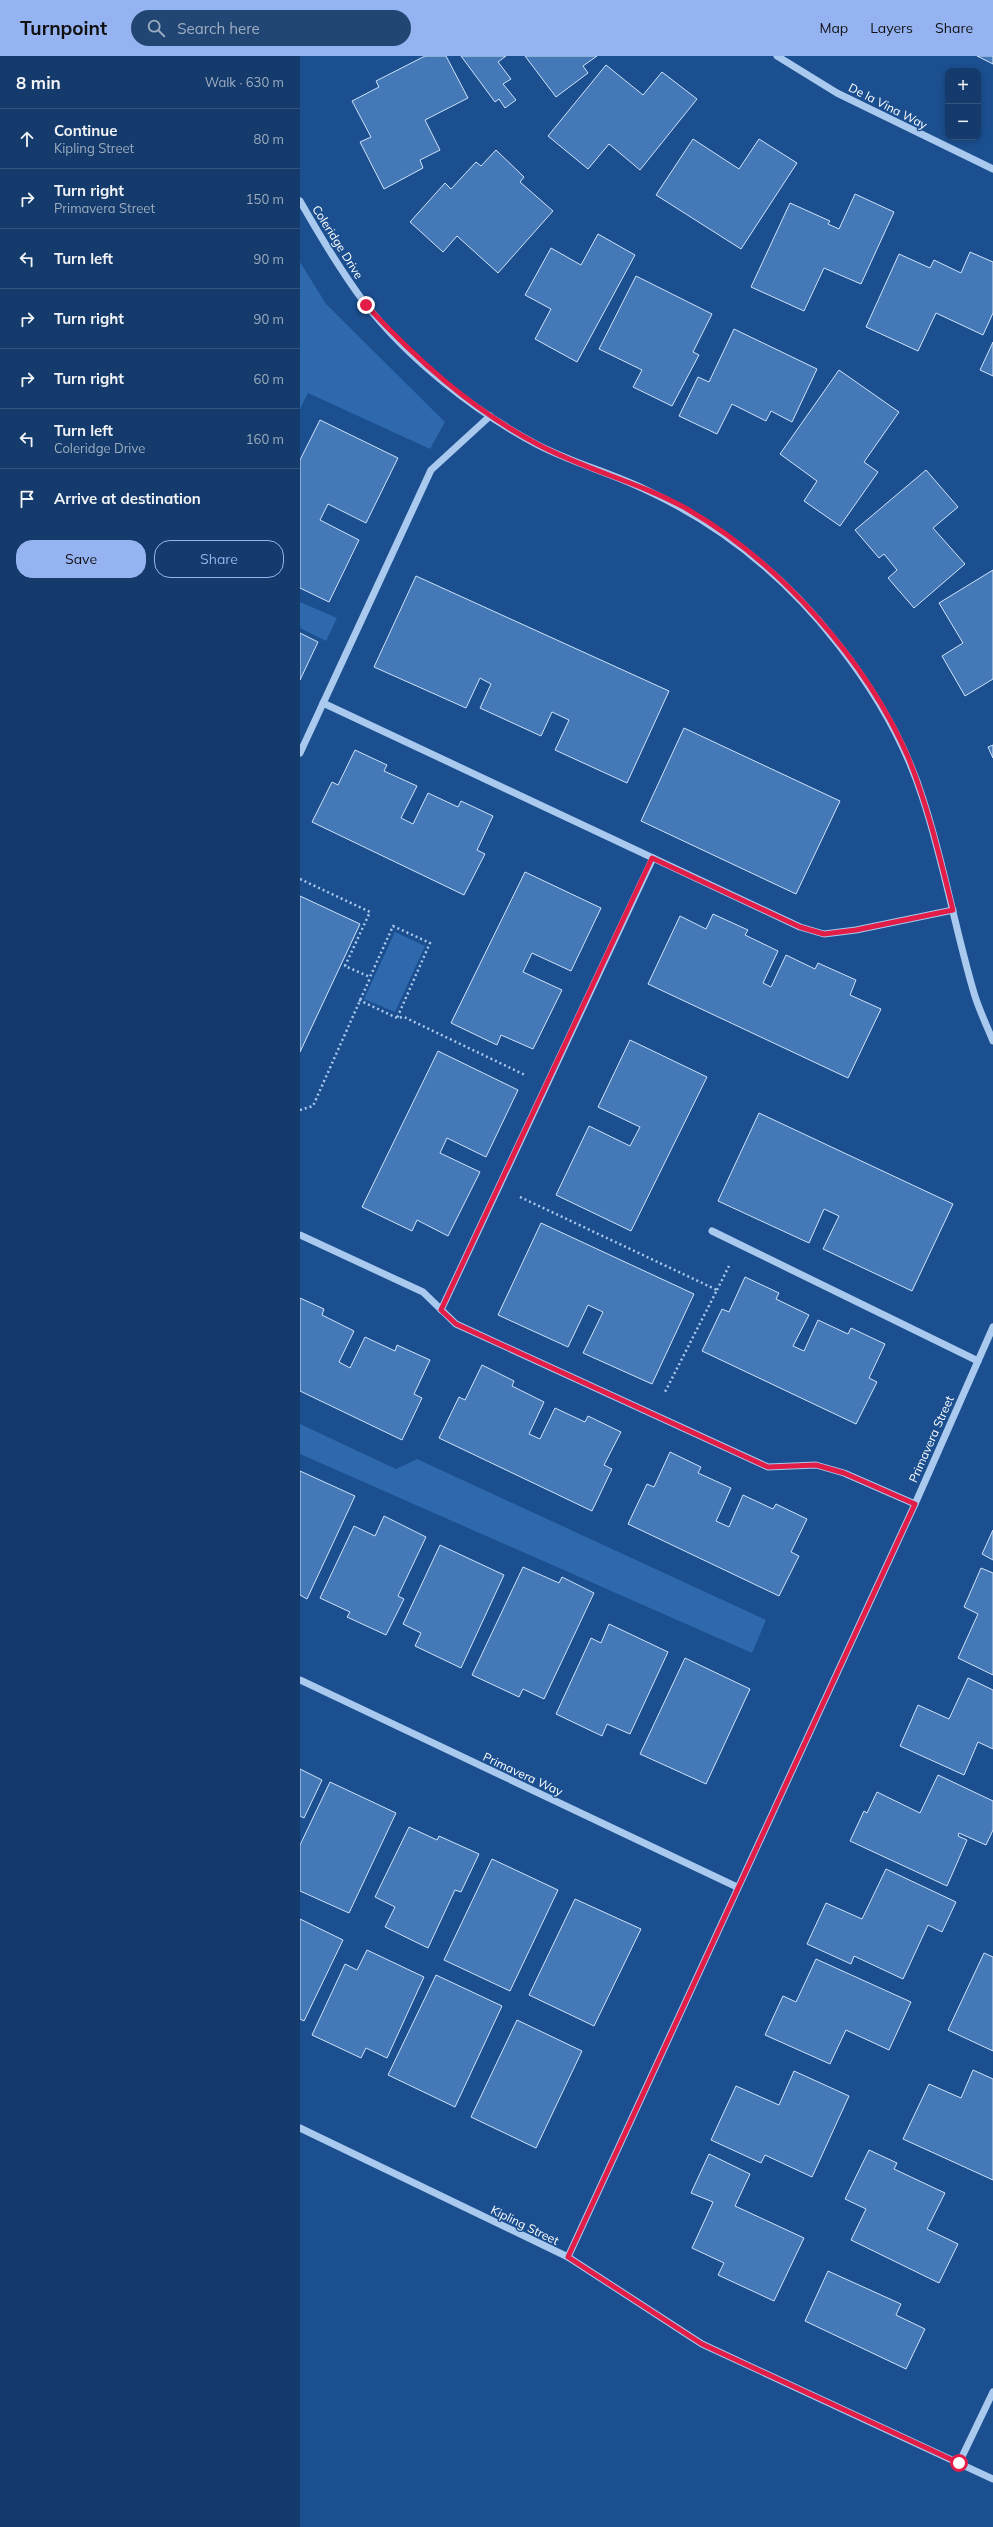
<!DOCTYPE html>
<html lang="en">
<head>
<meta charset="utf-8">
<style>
  body { margin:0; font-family:Mulish,sans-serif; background:#214673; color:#f1f3f6 }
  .controls { position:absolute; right:12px; top:12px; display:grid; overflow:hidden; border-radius:8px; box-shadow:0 2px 6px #0003 }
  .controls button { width:36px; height:36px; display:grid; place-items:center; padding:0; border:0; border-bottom:1px solid #33557e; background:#143b6b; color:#f1f3f6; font:20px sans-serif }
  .stop { position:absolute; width:12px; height:12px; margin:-9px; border:3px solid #e11d48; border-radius:50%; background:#fff }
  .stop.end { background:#e11d48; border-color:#fff; box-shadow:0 1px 4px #0008 }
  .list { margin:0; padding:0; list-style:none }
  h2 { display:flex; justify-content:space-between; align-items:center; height:52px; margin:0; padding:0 16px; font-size:17px }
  h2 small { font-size:13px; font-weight:400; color:#9dadc1 }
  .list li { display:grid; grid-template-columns:26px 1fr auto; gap:12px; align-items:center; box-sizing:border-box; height:60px; padding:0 16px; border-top:1px solid #33557e }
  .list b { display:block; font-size:15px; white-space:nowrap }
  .list p { margin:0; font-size:13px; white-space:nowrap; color:#9dadc1 }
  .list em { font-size:13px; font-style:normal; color:#9dadc1 }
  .actions { display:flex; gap:8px; padding:12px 16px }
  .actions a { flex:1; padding:9px 0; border:1px solid #95b2f1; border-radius:16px; text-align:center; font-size:14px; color:#95b2f1 }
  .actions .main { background:#95b2f1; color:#111 }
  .icon { flex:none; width:22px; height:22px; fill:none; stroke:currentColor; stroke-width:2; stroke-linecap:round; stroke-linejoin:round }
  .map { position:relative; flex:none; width:693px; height:2471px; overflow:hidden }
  header { display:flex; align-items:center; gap:24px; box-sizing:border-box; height:56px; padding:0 20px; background:#95b2f1; color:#111 }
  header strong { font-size:19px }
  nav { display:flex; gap:22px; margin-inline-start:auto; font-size:14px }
  .search { width:280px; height:36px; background:#214673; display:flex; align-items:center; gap:10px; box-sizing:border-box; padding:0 14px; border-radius:22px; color:#9dadc1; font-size:15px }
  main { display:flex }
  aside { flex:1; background:#143b6b }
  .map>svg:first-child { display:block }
</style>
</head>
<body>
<header>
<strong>Turnpoint</strong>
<div class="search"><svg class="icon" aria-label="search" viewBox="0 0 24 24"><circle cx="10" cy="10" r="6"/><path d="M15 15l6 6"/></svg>Search here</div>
<nav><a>Map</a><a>Layers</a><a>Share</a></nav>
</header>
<main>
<aside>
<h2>8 min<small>Walk · 630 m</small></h2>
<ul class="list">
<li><svg class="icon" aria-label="ahead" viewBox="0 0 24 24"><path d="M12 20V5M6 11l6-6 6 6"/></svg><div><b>Continue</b><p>Kipling Street</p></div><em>80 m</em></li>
<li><svg class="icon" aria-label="right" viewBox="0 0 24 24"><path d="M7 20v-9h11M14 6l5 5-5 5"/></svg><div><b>Turn right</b><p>Primavera Street</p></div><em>150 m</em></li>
<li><svg class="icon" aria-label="left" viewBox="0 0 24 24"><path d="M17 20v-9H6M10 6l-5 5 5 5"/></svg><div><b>Turn left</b></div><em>90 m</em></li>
<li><svg class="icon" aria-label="right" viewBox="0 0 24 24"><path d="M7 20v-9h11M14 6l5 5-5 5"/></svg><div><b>Turn right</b></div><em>90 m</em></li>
<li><svg class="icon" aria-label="right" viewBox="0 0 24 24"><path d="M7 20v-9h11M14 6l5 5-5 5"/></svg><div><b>Turn right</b></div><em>60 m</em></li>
<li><svg class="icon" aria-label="left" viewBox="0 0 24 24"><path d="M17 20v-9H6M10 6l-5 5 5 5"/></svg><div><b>Turn left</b><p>Coleridge Drive</p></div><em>160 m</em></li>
<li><svg class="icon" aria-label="arrive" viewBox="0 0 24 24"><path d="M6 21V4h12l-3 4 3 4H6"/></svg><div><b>Arrive at destination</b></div></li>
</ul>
<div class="actions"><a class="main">Save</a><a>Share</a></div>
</aside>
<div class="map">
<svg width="693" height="2471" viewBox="0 0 693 2471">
  <rect width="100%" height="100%" fill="#1b4f8f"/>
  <g fill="#2e69ad">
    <polygon points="0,206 26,248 145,366 130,393 8,337 0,353"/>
    <polygon points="0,546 37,562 26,585 0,572"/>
    <polygon points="95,876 125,890 95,956 64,943"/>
    <polygon points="0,1368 96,1413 117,1403 466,1564 452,1597 0,1398"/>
  </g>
  <g fill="#4478b7" stroke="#cfe3fa">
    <polygon points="125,0 146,0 168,42 125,64 140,94 120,104 123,112 84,133 60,86 71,81 52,45 79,31 76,25"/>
    <polygon points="161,0 206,0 198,6 211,23 203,28 216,44 205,52 199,43 195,46"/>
    <polygon points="225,0 297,0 283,10 288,17 256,41"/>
    <polygon points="677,0 693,0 693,8"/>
    <polygon points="306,9 343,39 362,16 397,43 340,114 309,88 288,113 248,80"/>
    <polygon points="393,83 439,113 459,83 497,107 441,193 356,139"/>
    <polygon points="196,94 224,121 220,126 253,155 198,217 157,180 143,196 110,166 145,127 151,133 176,106 181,110"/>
    <polygon points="555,138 594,156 561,228 524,212 504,255 451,231 490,147 530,165 528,168 539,173"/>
    <polygon points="298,178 335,199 277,306 235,283 251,253 225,239 251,192 281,209"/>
    <polygon points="670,196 693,206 693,257 683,279 636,257 618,295 566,271 599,198 630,212 634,204 661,217"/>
    <polygon points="336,220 412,258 393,296 399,299 372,350 333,331 342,314 299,293"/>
    <polygon points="434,273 517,313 492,366 471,355 466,365 432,348 417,378 379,360 398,321 409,326"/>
    <polygon points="693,286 693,320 680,314"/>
    <polygon points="539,314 599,356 564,406 578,416 540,470 504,445 517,425 480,398"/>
    <polygon points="20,364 98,402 66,467 28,448 20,464 59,484 29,546 0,532 0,404"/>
    <polygon points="626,414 658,451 633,472 665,508 614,552 588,522 597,514 584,498 579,502 555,474"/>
    <polygon points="693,514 693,623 665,640 642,600 663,587 639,547"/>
    <polygon points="116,520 369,635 327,727 255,694 269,664 252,656 241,680 180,652 191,628 180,622 166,652 74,611"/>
    <polygon points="0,577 18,586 0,624"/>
    <polygon points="384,672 540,745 496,838 341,765"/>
    <polygon points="693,689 693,702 688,691"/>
    <polygon points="55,694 87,709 84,715 117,730 101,762 113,768 128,737 158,751 161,745 193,760 177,794 185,798 164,839 12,766 32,726 38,729"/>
    <polygon points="225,816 301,852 271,915 232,897 223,916 262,934 233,993 201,979 197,989 151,967"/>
    <polygon points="0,840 60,868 0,996"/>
    <polygon points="413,858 448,874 445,879 478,895 463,927 471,931 486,899 515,913 518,907 556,924 550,939 581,953 548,1022 348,928 380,860 406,873"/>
    <polygon points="330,984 407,1021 331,1175 256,1139 289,1070 330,1090 340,1071 298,1051"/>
    <polygon points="138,995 218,1034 186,1101 147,1082 140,1097 180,1116 148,1180 117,1164 112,1175 62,1151"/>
    <polygon points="459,1057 653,1148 612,1235 523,1193 539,1160 524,1153 509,1187 418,1145"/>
    <polygon points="241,1167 394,1238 352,1328 283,1297 303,1256 288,1249 268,1291 198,1259"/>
    <polygon points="445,1221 479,1237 476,1243 509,1259 493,1290 504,1295 518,1264 548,1278 551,1272 585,1288 569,1322 577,1326 556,1368 402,1295 422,1253 429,1256"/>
    <polygon points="0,1242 24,1253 22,1259 54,1275 39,1306 50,1312 65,1281 95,1295 97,1289 130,1304 114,1338 122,1342 102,1384 0,1335"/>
    <polygon points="182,1309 214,1325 212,1330 244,1346 229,1378 240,1383 255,1352 285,1366 288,1360 321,1376 304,1409 312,1413 292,1455 139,1382 159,1341 165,1344"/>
    <polygon points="370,1396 401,1411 398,1417 431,1432 416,1465 429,1471 443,1439 473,1453 476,1448 507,1463 491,1496 499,1500 479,1540 328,1468 347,1428 354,1431"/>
    <polygon points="0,1415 55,1440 7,1543 0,1539"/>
    <polygon points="84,1460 126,1481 98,1540 104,1543 86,1579 47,1561 50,1556 20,1542 54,1470 75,1480"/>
    <polygon points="693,1474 693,1504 682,1498"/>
    <polygon points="140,1489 204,1519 161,1612 115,1590 121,1577 103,1568"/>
    <polygon points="223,1511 259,1527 262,1521 294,1537 244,1643 223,1633 219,1641 172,1619"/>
    <polygon points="681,1512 693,1517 693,1619 658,1602 678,1558 664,1551"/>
    <polygon points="309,1568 368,1596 330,1678 307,1668 302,1680 256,1658 291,1582 301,1587"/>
    <polygon points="385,1602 450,1633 406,1728 340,1698"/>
    <polygon points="668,1622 693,1634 693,1693 678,1686 664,1719 600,1690 618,1649 649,1663"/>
    <polygon points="0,1713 22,1724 4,1762 0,1760"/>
    <polygon points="638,1719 693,1745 693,1774 686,1789 659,1777 658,1780 667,1784 647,1830 550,1785 564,1755 567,1757 577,1736 620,1757"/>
    <polygon points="30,1726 96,1757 49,1857 0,1835 0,1789"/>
    <polygon points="109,1771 137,1784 139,1780 179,1798 161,1836 155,1834 128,1892 85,1871 95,1851 75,1841"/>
    <polygon points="192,1803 258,1834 210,1935 144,1904"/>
    <polygon points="586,1813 656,1846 642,1876 628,1869 603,1923 554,1900 551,1908 507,1888 526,1847 562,1863"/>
    <polygon points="275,1843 341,1873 294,1970 229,1939"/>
    <polygon points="0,1863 43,1884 4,1965 0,1963"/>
    <polygon points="67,1894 124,1921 87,2002 66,1992 61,2002 12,1979 45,1908 57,1914"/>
    <polygon points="684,1897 693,1901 693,1995 648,1974"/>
    <polygon points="516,1903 611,1946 589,1994 546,1974 530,2008 465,1979 483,1940 496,1946"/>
    <polygon points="136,1919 202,1950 155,2051 88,2019"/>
    <polygon points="217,1964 282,1995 236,2092 171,2061"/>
    <polygon points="673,2014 693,2023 693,2124 603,2083 629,2028 661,2042"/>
    <polygon points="494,2015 549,2040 512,2121 465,2099 461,2107 411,2084 436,2030 479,2049"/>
    <polygon points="569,2094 597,2107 594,2113 645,2137 627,2173 658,2188 639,2227 551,2184 566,2153 545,2143"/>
    <polygon points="409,2098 450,2118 435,2150 504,2182 474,2245 418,2219 424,2207 392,2192 413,2146 391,2137"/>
    <polygon points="528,2215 601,2248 596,2259 625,2273 606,2313 505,2265"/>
  </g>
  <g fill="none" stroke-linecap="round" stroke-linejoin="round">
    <g stroke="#a9c9ee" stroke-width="2.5" stroke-dasharray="2 3" stroke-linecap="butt">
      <polyline points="0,823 70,856 45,910 70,921 93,870 130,887 97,962"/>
      <polyline points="59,944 97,962 104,961 225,1019"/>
      <polyline points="0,1054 13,1050 70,922"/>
      <polyline points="220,1141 417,1234 364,1338"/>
      <polyline points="417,1234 429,1210"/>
    </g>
    <g stroke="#a9c9ee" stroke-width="7">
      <polyline points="477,0 537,37 693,113"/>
      <path d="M0,145C20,180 40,214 64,246C107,302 174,355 236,388C270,406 308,416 342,432C419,467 486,521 538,588C575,635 605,686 623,743C644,807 655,873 674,937C679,954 687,970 693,985"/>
      <polyline points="23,647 500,871 524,878 556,874 653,854"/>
      <polyline points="0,697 131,414 190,360"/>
      <polyline points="412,1175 678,1305"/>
      <polyline points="0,1179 123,1236 156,1268 468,1411 516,1409 544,1417 615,1448"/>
      <polyline points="141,1254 353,802"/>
      <polyline points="0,1624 437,1831"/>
      <polyline points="0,2072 268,2201 402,2288 693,2423"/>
      <polyline points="268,2201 615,1448 693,1271"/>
      <polyline points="659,2407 693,2336"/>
    </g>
  </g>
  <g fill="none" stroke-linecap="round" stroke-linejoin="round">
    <path stroke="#e11d48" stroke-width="5" d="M66,249C116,303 171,353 237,388C285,414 339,426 387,453C478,505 567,605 608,701C628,750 640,802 653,854L556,874L524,878L500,871L352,802L141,1254L156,1268L468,1411L516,1409L544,1417L615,1448L268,2201L402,2288L659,2407"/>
  </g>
  <g text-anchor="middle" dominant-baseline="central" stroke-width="3" stroke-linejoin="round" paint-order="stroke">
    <g font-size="12" fill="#fff" stroke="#1b4f8f">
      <text transform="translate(588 50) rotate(27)">De la Vina Way</text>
      <text transform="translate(38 186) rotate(58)">Coleridge Drive</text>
      <text transform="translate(631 1383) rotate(-66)">Primavera Street</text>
      <text transform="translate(223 1718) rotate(25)">Primavera Way</text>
      <text transform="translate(225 2169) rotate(26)">Kipling Street</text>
    </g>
  </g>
</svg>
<div class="controls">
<button>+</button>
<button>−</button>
</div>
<div class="stop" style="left:659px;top:2407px"></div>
<div class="stop end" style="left:66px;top:249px"></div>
</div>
</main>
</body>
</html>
